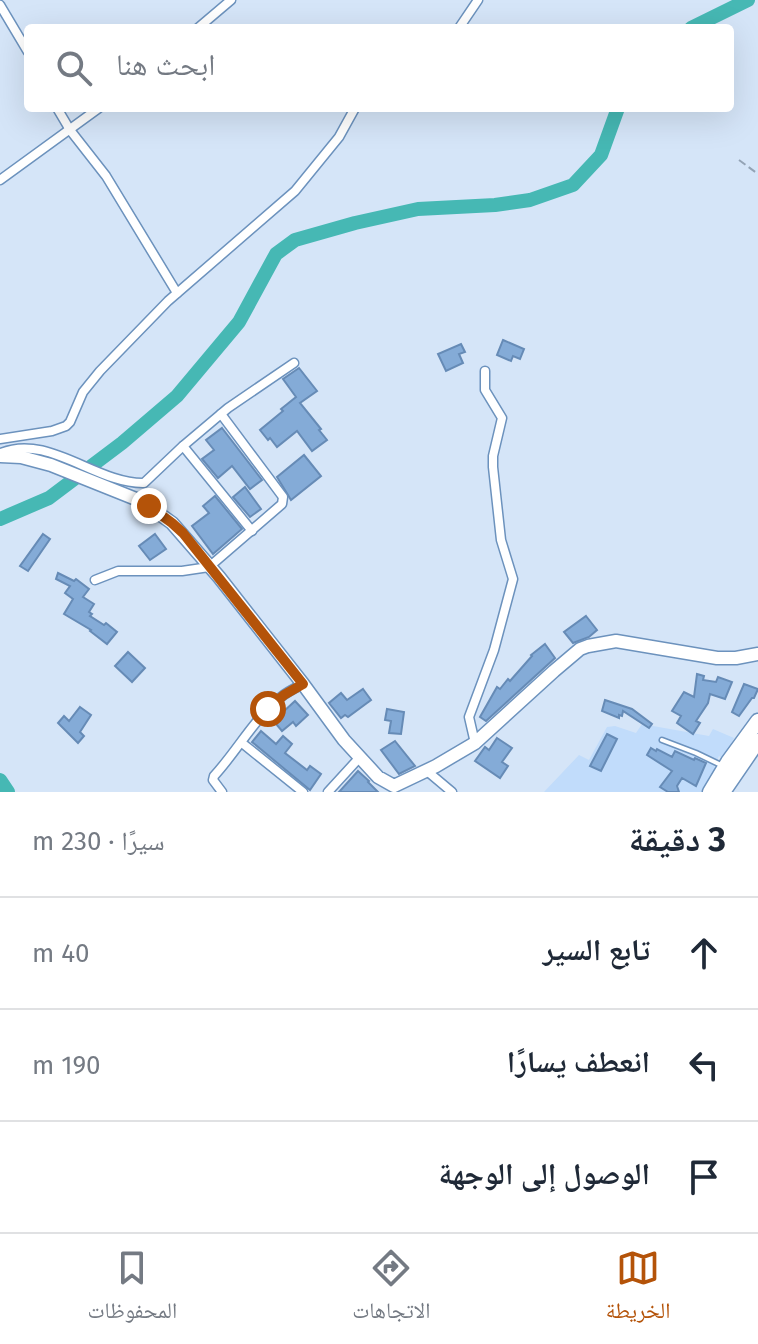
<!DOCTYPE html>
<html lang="ar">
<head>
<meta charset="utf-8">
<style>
  body { margin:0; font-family:"Fira Sans","Noto Naskh Arabic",sans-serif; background:#f2f2f3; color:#1f2937; direction:rtl }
  .stop { position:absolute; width:24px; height:24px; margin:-18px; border:6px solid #b45309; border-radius:50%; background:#fff }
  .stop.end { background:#b45309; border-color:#fff; box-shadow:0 2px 8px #0008 }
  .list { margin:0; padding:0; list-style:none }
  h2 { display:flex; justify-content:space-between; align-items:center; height:104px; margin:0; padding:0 32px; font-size:34px }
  h2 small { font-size:26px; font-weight:400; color:#747a83 }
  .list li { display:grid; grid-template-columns:52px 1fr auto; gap:24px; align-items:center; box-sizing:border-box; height:112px; padding:0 32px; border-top:2px solid #e0e1e3 }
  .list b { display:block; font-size:30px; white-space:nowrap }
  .list em { font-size:26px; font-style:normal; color:#747a83 }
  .icon { flex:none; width:44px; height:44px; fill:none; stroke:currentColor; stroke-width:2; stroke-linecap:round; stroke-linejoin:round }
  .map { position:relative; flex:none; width:758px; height:792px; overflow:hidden; direction:ltr }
  .search { position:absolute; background:#fff; box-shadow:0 8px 32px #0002; left:24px; right:24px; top:24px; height:88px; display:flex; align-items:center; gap:20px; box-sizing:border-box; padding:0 28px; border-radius:8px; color:#747a83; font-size:30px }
  .sheet { height:440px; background:#fff }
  nav { display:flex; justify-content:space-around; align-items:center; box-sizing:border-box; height:112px; border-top:2px solid #e0e1e3; background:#fff; font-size:22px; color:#747a83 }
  nav a { display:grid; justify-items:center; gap:4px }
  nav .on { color:#b45309 }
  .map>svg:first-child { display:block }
</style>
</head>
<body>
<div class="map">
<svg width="758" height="792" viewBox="0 0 758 792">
  <rect width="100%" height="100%" fill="#d5e5f8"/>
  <polygon fill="#c1dcfb" points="642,724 709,736 713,729 734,738 724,759 719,756 714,766 716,768 705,792 544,792 579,755 589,760 607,727 615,726 636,733"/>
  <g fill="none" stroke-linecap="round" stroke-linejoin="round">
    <g stroke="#46b8b4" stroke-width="14">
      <polyline points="691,28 748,0"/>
      <polyline points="0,519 49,498 122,443 177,396 239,322 276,254 295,240 355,223 418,209 495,205 530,200 573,185 601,155 618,108"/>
      <polyline points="0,780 8,792"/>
    </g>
  </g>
  <g fill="#84abd7" stroke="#668bb6" stroke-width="2">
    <polygon points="503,340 524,349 520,359 513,356 511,361 497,355"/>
    <polygon points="461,344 465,352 459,354 463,363 446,371 438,354"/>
    <polygon points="299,368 317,391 300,403 321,429 319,430 327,440 312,451 297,431 277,447 270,438 268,440 260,430 283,411 281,409 296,397 283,379"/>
    <polygon points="222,428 262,480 250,489 232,466 218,478 202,459 214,450 206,440"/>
    <polygon points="304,455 321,476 291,500 277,477"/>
    <polygon points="245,487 261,509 250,517 233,497"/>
    <polygon points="215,496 242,529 213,554 192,526 209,513 203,506"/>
    <polygon points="43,534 50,539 28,571 20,566"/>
    <polygon points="155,534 166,549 150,560 139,546"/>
    <polygon points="58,573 74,581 76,579 89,589 83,597 94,604 89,612 92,614 90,616 104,625 106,623 117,632 107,644 90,631 91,630 64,614 73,599 65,593 70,586 56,579"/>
    <polygon points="586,616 597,630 589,637 573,643 564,632"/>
    <polygon points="545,644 555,658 486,721 480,717 497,687 500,689 508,679 510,681 532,656 531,655"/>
    <polygon points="128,652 145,668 132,682 115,666"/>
    <polygon points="697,674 704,676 703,680 716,682 718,677 732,682 725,699 710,694 708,703 696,721 700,723 693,734 677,723 681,716 672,711 684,692 694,697"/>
    <polygon points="744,684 758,689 754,698 752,698 739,716 732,712"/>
    <polygon points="363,689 371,700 348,717 345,715 341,718 329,703 341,693 347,700"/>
    <polygon points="605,700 632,709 652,724 649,728 623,711 622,716 619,715 619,718 602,711"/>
    <polygon points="295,701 308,715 296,726 293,722 282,731 271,718 282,710 283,712"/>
    <polygon points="80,707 91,715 80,732 84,736 78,743 58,723 64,716 69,721"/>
    <polygon points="387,709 404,712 401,734 389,733 391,721 385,720"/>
    <polygon points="261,731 276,744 283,736 292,744 285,753 307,770 310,766 321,774 310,790 252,742"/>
    <polygon points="607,734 617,739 601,771 590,766"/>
    <polygon points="497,738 512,748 502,762 508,766 500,778 475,761 485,747 489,750"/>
    <polygon points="395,741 415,766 399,774 381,750"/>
    <polygon points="651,748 656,751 657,749 672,757 675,751 694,760 695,758 706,763 696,786 682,778 677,786 679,792 668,792 660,787 672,771 647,755"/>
    <polygon points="358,771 369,781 368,782 378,792 339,792"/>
  </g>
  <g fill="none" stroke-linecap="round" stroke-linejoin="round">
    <g stroke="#6c92bd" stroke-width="7">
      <polyline id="lane" points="662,740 696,753 723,766"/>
    </g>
    <g stroke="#6c92bd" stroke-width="11">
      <g id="street">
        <polyline points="0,5 28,52"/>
        <polyline points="198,28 231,0"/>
        <polyline points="459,28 478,0"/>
        <polyline points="57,108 70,130 106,176 177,293"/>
        <polyline points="0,180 99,108"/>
        <polyline points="0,439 52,431 66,426 70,422 83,392 100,371 168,301 295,191 339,137 355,108"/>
        <polyline points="183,446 252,531"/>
        <path d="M1,453C48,433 96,484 144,483L183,446L228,408L294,363"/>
        <polyline points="95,580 118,571 182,571 209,567 282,504 283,497 221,414"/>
        <polyline points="242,743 303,792"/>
        <polyline points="475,743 469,717 494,650 513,579 501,540 493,467 493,456 502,418 485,390 485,371"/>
        <polyline points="427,771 452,792"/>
        <path d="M222,792L213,780L214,776C237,751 254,719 281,697C287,692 295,688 303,684"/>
        <polyline points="328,792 360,757"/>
      </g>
    </g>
    <g stroke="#6c92bd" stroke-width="15">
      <polyline id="secondary" points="0,456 21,457 51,465 141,501 172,523 219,577 303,684 344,740 378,777 394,786 436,766 475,743 554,671 580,649 588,646 616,641 717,658 736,658 758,654"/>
    </g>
    <g stroke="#6c92bd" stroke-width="17">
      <g id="primary">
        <polyline points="710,792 728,762 758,721"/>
        <polyline points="723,792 758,741"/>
      </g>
    </g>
    <polyline stroke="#93a3b5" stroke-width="2" stroke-dasharray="8 4" stroke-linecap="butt" points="739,160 758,174"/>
    <use href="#lane" stroke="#fff" stroke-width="4"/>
    <use href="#street" stroke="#fff" stroke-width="8"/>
    <use href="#secondary" stroke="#fff" stroke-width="12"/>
    <use href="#primary" stroke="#fff" stroke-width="14"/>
  </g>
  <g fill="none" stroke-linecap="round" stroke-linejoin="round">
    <polyline stroke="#b45309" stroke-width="10" points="149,506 172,523 183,533 303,684 284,695 268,709"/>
  </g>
</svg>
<div class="stop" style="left:268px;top:709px"></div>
<div class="stop end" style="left:149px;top:506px"></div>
<div class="search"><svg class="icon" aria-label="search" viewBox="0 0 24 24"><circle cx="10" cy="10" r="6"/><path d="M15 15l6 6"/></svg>ابحث هنا</div>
</div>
<section class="sheet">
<h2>3 دقيقة<small>سيرًا · 230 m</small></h2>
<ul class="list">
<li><svg class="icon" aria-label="ahead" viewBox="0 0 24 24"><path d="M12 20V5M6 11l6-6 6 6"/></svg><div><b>تابع السير</b></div><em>40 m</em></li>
<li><svg class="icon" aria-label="left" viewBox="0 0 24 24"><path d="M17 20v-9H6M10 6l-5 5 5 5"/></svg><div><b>انعطف يسارًا</b></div><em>190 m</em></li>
<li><svg class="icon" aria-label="arrive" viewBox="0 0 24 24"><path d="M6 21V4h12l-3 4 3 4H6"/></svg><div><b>الوصول إلى الوجهة</b></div></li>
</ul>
</section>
<nav>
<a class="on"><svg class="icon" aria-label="map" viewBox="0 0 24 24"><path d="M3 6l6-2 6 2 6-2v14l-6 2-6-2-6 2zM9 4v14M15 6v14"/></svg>الخريطة</a>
<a><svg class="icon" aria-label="directions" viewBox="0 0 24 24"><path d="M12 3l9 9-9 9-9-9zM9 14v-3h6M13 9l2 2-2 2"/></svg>الاتجاهات</a>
<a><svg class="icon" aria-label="saved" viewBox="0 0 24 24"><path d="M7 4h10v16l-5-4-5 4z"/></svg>المحفوظات</a>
</nav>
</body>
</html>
